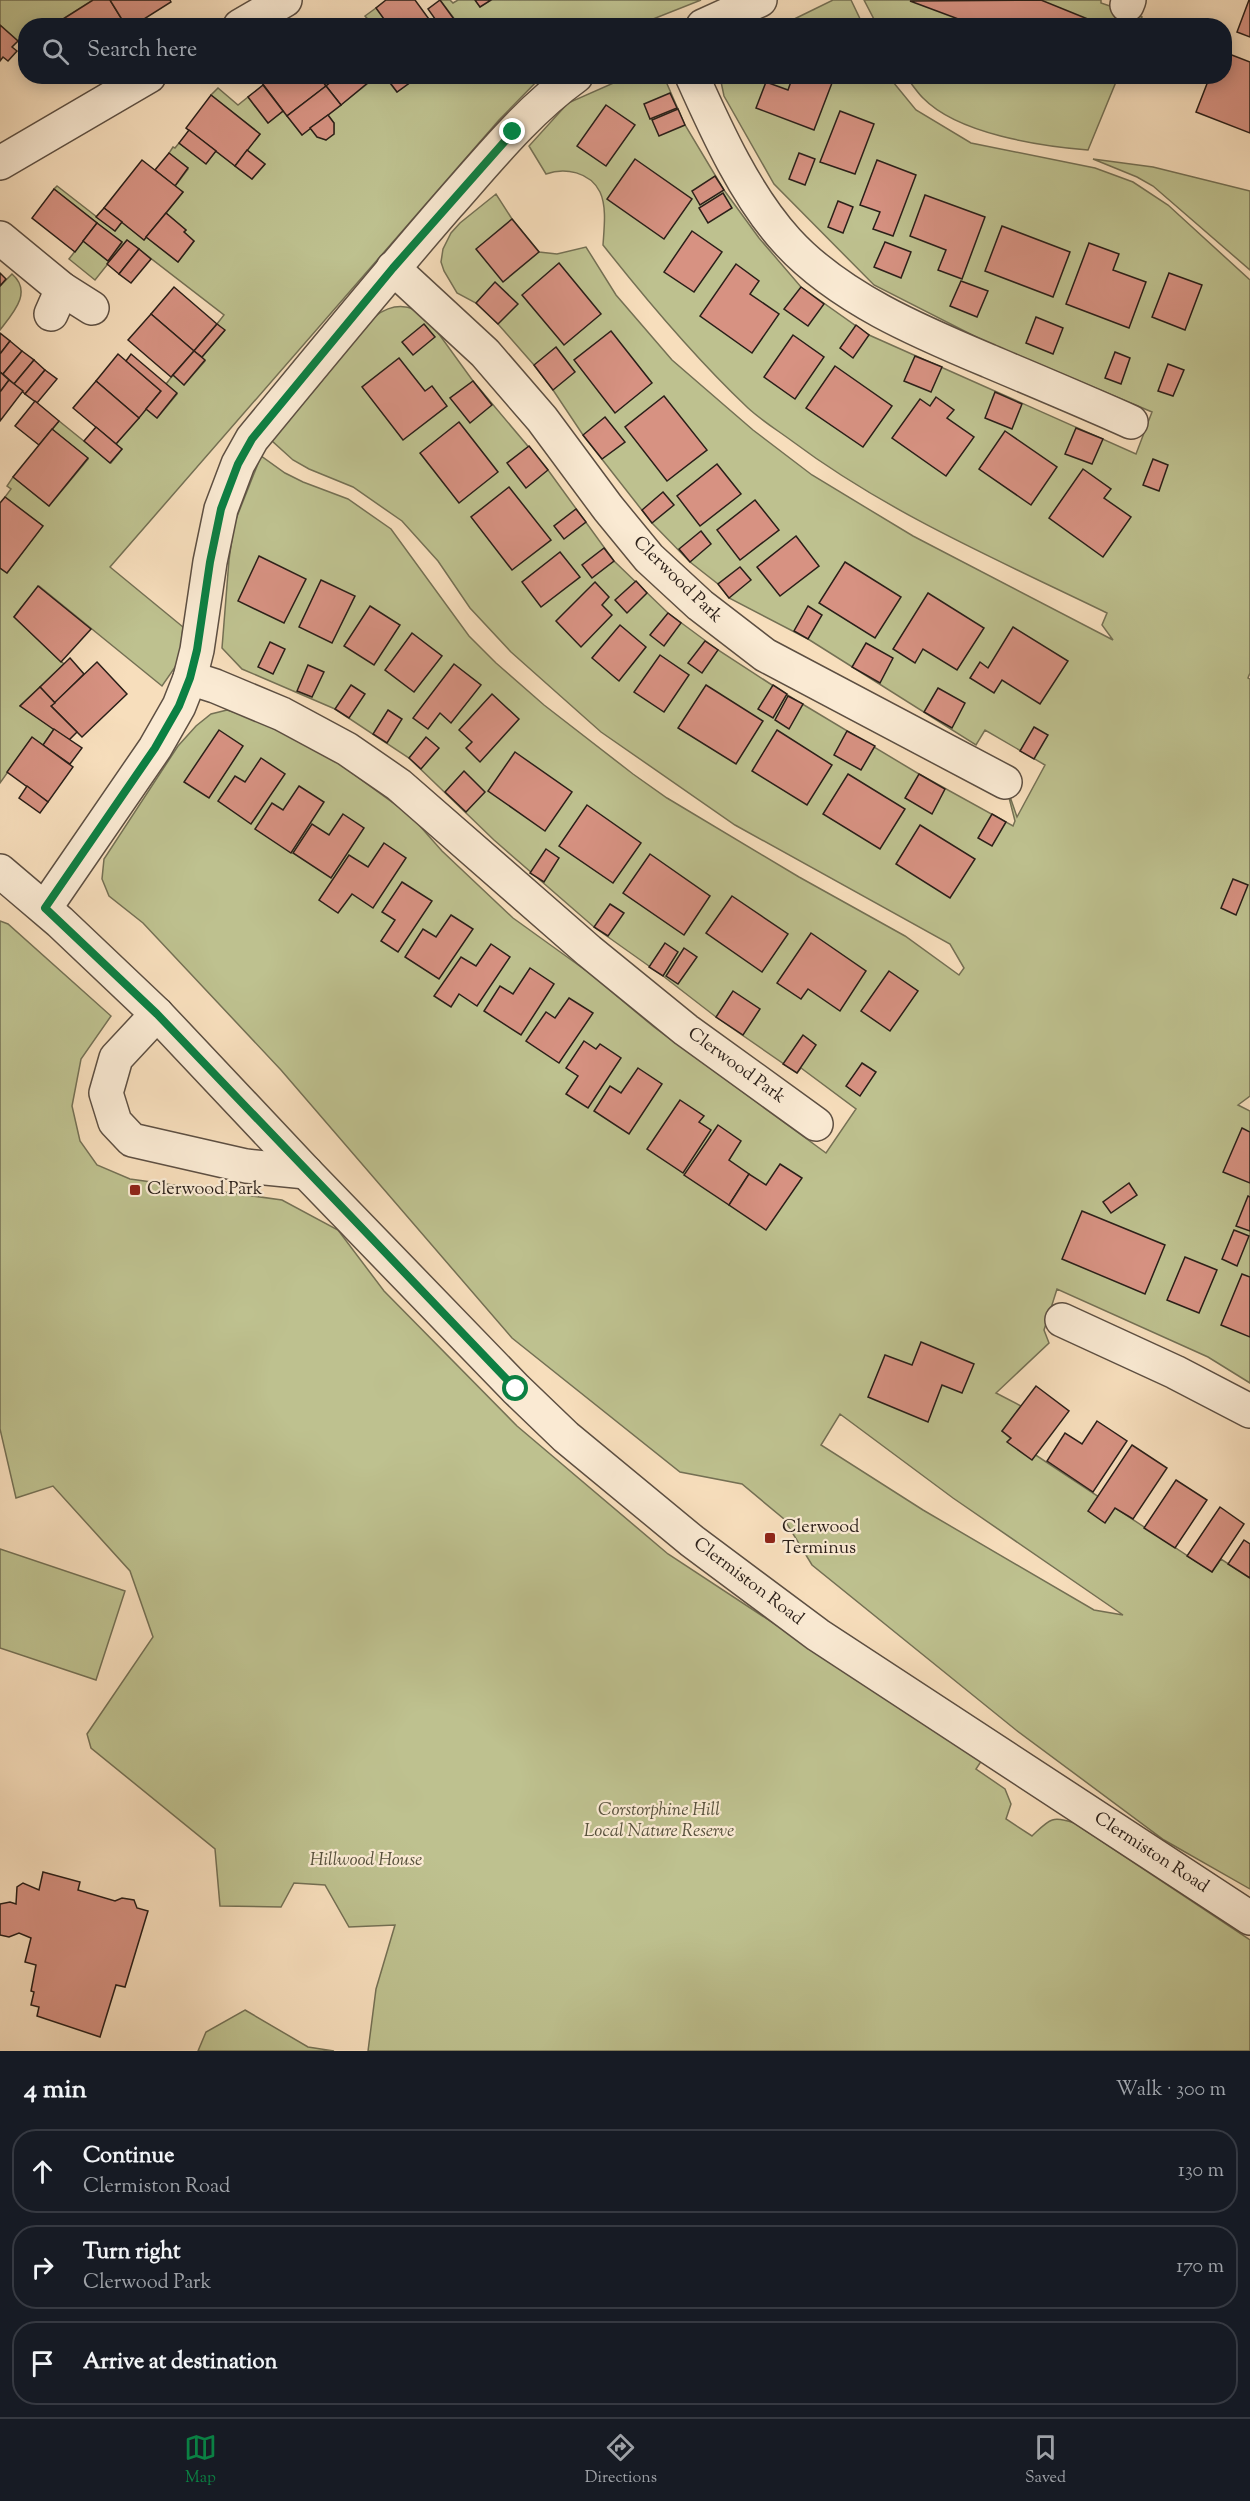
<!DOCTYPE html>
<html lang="en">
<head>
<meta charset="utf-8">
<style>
  body { margin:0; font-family:"Sorts Mill Goudy",serif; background:#20242c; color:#f1f3f6 }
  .stop { position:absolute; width:18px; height:18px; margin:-14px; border:4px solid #0b8043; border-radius:50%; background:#fff }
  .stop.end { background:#0b8043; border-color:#fff; box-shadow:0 2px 6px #0008 }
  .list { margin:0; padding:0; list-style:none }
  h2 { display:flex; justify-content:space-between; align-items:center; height:78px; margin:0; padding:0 24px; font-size:26px }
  h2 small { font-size:20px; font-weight:400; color:#9ea1a6 }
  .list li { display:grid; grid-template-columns:39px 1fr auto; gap:18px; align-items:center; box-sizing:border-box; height:84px; margin:0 12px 12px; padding:0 12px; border:2px solid #363941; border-radius:24px }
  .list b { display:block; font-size:22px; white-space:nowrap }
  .list p { margin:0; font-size:20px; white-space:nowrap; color:#9ea1a6 }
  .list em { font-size:20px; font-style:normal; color:#9ea1a6 }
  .icon { flex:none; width:33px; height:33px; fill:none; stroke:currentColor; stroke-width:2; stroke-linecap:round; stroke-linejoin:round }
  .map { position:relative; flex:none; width:1250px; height:2051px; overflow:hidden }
  .search { position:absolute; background:#171b24; box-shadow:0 3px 15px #0003; left:18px; right:18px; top:18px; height:66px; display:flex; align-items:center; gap:15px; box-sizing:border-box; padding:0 21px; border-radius:24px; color:#9ea1a6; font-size:22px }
  .sheet { height:366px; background:#171b24 }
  nav { display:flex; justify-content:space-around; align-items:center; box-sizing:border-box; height:84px; border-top:2px solid #363941; background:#171b24; font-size:16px; color:#9ea1a6 }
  nav a { display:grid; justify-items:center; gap:3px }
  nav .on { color:#0b8043 }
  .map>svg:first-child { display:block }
</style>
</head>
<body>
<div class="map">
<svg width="1250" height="2051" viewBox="0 0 1250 2051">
  <rect width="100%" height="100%" fill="#f7debc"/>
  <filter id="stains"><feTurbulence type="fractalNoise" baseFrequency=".00333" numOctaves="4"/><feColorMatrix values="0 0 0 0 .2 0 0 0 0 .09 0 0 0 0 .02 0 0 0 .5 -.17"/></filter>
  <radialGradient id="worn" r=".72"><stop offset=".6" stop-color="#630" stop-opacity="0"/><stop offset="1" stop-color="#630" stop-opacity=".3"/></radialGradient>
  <g fill="#bec18f" stroke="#747054" stroke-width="1.5" fill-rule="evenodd">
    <polygon points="0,0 93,0 63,19 67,25 26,26 25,33 18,41 0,25"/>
    <polygon points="440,0 450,0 453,3 458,0 475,0 480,7 491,0 701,0 638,25 459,25"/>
    <polygon points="833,0 851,0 863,25 782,25"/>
    <polygon points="864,0 1101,0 1101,3 1142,17 1138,26 877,25"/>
    <polygon points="376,8 389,25 373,25 365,16"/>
    <polygon points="376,77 385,77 397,92 415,79 413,77 541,77 499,120 110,567 183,627 180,660 162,686 39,586 17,613 14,617 64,664 20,706 54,729 43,745 32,738 0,783 0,568 7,573 42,526 5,497 11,489 7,486 13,477 49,506 88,459 52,429 59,421 111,463 122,449 116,444 146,409 157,418 177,394 166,384 173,375 184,385 205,361 202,357 224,331 217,324 224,315 127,240 95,280 69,259 83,241 108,261 122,243 54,189 57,186 115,231 122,222 144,240 146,237 178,262 194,241 184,232 186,230 166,213 183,192 175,186 188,169 169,153 173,147 175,148 179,143 206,163 216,151 252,179 265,164 247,150 260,134 211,95 218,88 238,105 248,97 268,123 283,111 302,135 310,128 317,136 326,140 334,133 334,123 328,115"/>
    <path d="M627,77H664L685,125L724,190L759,238L801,287L869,335L1136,454L1152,412L982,340L874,285L774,184L724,96L720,77H889L916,110L971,143L1095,168L1133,182L1168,205L1250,280V673L1248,678L1250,679V1096L1238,1105L1250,1111V1383L1208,1357L1057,1289L1044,1330L1049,1343L996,1393L1021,1406L1002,1431L1010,1438L1212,1572L1221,1559L1250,1578V1889L1164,1840L1016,1730L812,1565L784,1519L742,1484L680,1472L512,1338L281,1070L143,923L109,896L102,879L104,859L178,746L196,726L211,714L227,710L250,717L326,754L411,816L442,851L513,918L588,972L654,1027L826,1153L856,1109L801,1068L797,1073L716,1017L663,976L594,927L494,840L409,758L335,709L242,669L222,648L229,560L234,524L261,456L285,473L303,482L348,499L391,529L469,636L496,663L544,705L633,774L667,798L799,877L905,936L959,975L964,968L950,944L735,825L601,732L511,652L470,608L438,561L402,521L353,487L309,469L293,460L271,440C276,432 280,424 287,417C296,407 307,399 316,388C341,359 381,275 428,319L473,381L548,470L614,561L668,613L718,650L789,696L919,774L1013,826L1015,821L1005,782L1017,817L1045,765L985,730L976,745L808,639L729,598L718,584L690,562L652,523L583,435L553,390L534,365L498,324L476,303L457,293L444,271L441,262L443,249L451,233L460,223L496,194L512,219L539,252L557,254L586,247L616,295L672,360L753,430L812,475L913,536L1113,640L1102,625L1107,613C1000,561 888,513 792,441C777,430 761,420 748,408C695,358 648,302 603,245C604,229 607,207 600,192C590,172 565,167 546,174L529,146L568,103ZM840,1414L953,1498L1123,1615L1094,1610L923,1510L821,1445Z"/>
    <path d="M906,77H1118L1088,150C1040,146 958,134 923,98C917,92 912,84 906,77Z"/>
    <polygon points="1093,159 1153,167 1250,191 1250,270 1153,186 1137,177"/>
    <path d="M12,274C33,292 13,313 0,330V286Z"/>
    <path d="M0,921L8,924L111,1016L81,1059L72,1106L80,1141L97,1165L130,1179L282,1200L338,1230L384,1291L517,1426L668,1554L982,1760L976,1769L1005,1789L1011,1804L1006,1819L1032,1836C1049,1820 1051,1815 1074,1823L1250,1940V2051H368L376,1989L395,1925L349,1927L325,1885L294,1883L281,1907L220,1906L215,1849L91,1748L87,1734L153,1637L130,1571L53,1486L16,1498L0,1429Z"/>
    <polygon points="0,1549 125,1591 96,1680 0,1648"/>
    <polygon points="245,2010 308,2047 334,2051 198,2051 206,2032"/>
  </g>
  <g fill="#d79282" stroke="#2a1f19" stroke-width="1.5">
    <polygon points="93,0 110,0 126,26 67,26 63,19"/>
    <polygon points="110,0 170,0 171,2 133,26 126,26"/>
    <polygon points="386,0 415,0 434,26 389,26 376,8"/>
    <polygon points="440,0 459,26 440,26 428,9"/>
    <polygon points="475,0 491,0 480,7"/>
    <polygon points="1041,0 1105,26 977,26 910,1"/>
    <polygon points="1249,0 1250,0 1250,37 1237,32"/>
    <polygon points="0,25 18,41 12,47 17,51 8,61 3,57 0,61"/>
    <polygon points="1224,52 1250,62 1250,133 1196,112 1210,76 1224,76"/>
    <polygon points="269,76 319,76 326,86 287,116 262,83"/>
    <polygon points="319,76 338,76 326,86"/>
    <polygon points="338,76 376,76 341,105 326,86"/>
    <polygon points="385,76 413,76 415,79 397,92"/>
    <polygon points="793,76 815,76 832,83 814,130 756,108 766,82 788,90"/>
    <polygon points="263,85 283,111 268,123 248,97"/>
    <polygon points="326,86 341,105 302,135 287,116"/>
    <polygon points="670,93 677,108 650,119 644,104"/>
    <polygon points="211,95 260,134 235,166 186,128"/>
    <polygon points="606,105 635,125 606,166 577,146"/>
    <polygon points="678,109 685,125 659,136 652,120"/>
    <polygon points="840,111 874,124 855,174 820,162"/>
    <polygon points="328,115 334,123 334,134 326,140 317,137 310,128"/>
    <polygon points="189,130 216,151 206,164 179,143"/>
    <polygon points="247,150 265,164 252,179 235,166"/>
    <polygon points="169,153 188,168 175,186 155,170"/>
    <polygon points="799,153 815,159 805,185 789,179"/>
    <polygon points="635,159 692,199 664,239 607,199"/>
    <polygon points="142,160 183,192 144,240 104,208"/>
    <polygon points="877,160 916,175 893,236 873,229 880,212 860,205"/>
    <polygon points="715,176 724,190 700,205 692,191"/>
    <polygon points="54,189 97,223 75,252 32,218"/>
    <polygon points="723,193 732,208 708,223 699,208"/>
    <polygon points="925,195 985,217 962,279 938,270 946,250 910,236"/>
    <polygon points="838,201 853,207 843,233 828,227"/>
    <polygon points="104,208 122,222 115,231 96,217"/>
    <polygon points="166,213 186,230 184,232 194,241 178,262 146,237"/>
    <polygon points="512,219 539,252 503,282 476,249"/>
    <polygon points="97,223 122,242 108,261 83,241"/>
    <polygon points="1002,226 1070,252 1053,297 985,271"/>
    <polygon points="692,231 722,252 694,292 664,272"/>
    <polygon points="127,240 139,249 119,274 107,264"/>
    <polygon points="885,242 911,252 901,278 874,267"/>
    <polygon points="1089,243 1119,254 1113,270 1146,282 1129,328 1066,304"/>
    <polygon points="139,249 151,259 131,283 119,274"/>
    <polygon points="559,263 601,314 564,345 522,295"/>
    <polygon points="736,264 759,281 750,294 779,314 752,353 700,316"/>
    <polygon points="0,273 6,279 0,286"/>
    <polygon points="1169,273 1202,285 1185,330 1152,317"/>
    <polygon points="961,281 988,291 977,317 950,306"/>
    <polygon points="495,282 518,304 498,324 476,303"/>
    <polygon points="174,287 217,324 194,351 151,314"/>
    <polygon points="801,287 824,304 808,326 784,309"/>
    <polygon points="151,314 194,351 171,377 128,340"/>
    <polygon points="1036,317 1063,328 1053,354 1026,343"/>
    <polygon points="217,324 225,330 202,357 194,351"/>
    <polygon points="424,324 435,337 413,355 402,342"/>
    <polygon points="856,325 869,335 853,358 840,348"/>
    <polygon points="611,331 652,383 615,413 574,360"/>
    <polygon points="0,333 10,341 0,354"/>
    <polygon points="793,335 824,357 795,399 764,377"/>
    <polygon points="10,341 22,351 3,374 0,372 0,354"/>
    <polygon points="556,347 575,372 553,390 534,365"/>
    <polygon points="22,351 34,360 14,384 3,374"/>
    <polygon points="194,351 205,360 184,385 173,375"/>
    <polygon points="1115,352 1130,358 1121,384 1105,378"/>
    <polygon points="118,354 161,391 139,418 96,381"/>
    <polygon points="131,354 177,393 157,418 146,409 161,391 126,361"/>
    <polygon points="915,356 942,367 931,392 904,381"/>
    <polygon points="399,358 425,391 432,386 447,406 403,440 362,387"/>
    <polygon points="34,360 45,370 25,394 14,384"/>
    <polygon points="1168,364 1184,370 1173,396 1158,391"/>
    <polygon points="835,366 892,406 863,447 806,408"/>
    <polygon points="45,370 57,379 37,403 25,394"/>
    <polygon points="0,372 9,380 0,392"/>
    <polygon points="9,380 23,391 0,421 0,392"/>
    <polygon points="96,381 139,418 116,444 73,408"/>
    <polygon points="473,381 492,405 470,423 450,398"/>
    <polygon points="995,392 1022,404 1012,429 985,418"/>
    <polygon points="664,396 707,450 667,481 625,427"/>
    <polygon points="936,397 954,410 947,418 974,437 946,476 892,438 920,399 930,406"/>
    <polygon points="35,401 59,421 39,445 15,426"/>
    <polygon points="605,417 625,442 602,459 583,435"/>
    <polygon points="459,422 498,472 459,503 420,453"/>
    <polygon points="96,427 122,449 110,463 84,441"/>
    <polygon points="1076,428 1103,439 1092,464 1065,454"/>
    <polygon points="52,429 88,458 49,506 13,477"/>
    <polygon points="1005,431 1057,467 1031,505 979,469"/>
    <polygon points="529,446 548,470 526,488 507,463"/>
    <polygon points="1153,459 1168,465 1159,491 1143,485"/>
    <polygon points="717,464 741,494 700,526 677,496"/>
    <polygon points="1083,469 1111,489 1104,498 1131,517 1103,557 1049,518"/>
    <polygon points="509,487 551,540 512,570 471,517"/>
    <polygon points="663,492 674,505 652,523 642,510"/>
    <polygon points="5,497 43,526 7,573 0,568 0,503"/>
    <polygon points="755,500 779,530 740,560 717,530"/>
    <polygon points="576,509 586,522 564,539 554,526"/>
    <polygon points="701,531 711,544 690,562 679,549"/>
    <polygon points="796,536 819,566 780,596 757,567"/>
    <polygon points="604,548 614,561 592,578 582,565"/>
    <polygon points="560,552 580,577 541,607 522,582"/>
    <polygon points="259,556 306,579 284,623 238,601"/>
    <polygon points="845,562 901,597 875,638 819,603"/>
    <polygon points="740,567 751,580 729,598 718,584"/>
    <polygon points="321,580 355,596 332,643 299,627"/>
    <polygon points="636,581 647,593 627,613 615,600"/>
    <polygon points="595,582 609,597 602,605 612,615 581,647 556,621"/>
    <polygon points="38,586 91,629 61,662 14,617"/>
    <polygon points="928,593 984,628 957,670 923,649 915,663 893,649"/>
    <polygon points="370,606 400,625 374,665 344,646"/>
    <polygon points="808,606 822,615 808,639 794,631"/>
    <polygon points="668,613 681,623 664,646 650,635"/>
    <polygon points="620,625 646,647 619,681 592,658"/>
    <polygon points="1013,627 1068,661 1040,704 1002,680 994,693 970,678 980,662 988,668"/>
    <polygon points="412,633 442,656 414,692 385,670"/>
    <polygon points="705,641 718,650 702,673 688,663"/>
    <polygon points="270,642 285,649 273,674 258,667"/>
    <polygon points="866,643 893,658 880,683 852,667"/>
    <polygon points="660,655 689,675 664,712 634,692"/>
    <polygon points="70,658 84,674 55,703 40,687"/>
    <polygon points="97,662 127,694 82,737 51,706"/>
    <polygon points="454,664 481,685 451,723 440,713 428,729 413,718"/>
    <polygon points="308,665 324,672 312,697 297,691"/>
    <polygon points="351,685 365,694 349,718 335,709"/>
    <polygon points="706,685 763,721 736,764 678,728"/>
    <polygon points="773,685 787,694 773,718 758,709"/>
    <polygon points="40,687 55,703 51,706 77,732 69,740 20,706"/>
    <polygon points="938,688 965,703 952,728 924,712"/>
    <polygon points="492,694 519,719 480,762 466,748 472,742 459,730"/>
    <polygon points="788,696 803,704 789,729 775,720"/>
    <polygon points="388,710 402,719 387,743 373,734"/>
    <polygon points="1034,727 1048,735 1034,759 1020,751"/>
    <polygon points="54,729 82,748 70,764 43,745"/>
    <polygon points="219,730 243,746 209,798 184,782"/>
    <polygon points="777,730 832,765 807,805 752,771"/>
    <polygon points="847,731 875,746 861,770 834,755"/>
    <polygon points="32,737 73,767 48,802 7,772"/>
    <polygon points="426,737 439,748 421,769 409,758"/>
    <polygon points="515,752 572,792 545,831 488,791"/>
    <polygon points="261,758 285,774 251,824 218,801 235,776 245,782"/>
    <polygon points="464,771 485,792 466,812 445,792"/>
    <polygon points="848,774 905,809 880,849 823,814"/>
    <polygon points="919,774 945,789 932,814 905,798"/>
    <polygon points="27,786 48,802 40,813 19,798"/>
    <polygon points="299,786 324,802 291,853 255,829 272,803 283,810"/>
    <polygon points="587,805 641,843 613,883 559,846"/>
    <polygon points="343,814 364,828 331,878 293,853 312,824 329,835"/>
    <polygon points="992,814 1006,822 992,846 978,838"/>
    <polygon points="920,825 975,859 950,898 896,864"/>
    <polygon points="384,843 406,858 373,908 352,894 338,913 319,900 349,855 368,867"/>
    <polygon points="546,849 559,858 544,882 530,873"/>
    <polygon points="650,854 710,896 684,935 623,893"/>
    <polygon points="1233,879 1248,885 1236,915 1221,908"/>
    <polygon points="402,882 432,901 398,952 381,941 395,920 382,912"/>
    <polygon points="732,896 788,934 762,972 706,933"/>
    <polygon points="610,904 624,913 608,936 594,927"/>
    <polygon points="451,915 473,929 439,979 405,957 423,929 436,937"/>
    <polygon points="811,933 866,971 840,1011 808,989 801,999 777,983"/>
    <polygon points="665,943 678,952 663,976 649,967"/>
    <polygon points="491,944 510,957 477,1006 459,994 451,1007 434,996 461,957 476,966"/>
    <polygon points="684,948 697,957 678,984 666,976"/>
    <polygon points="530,968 554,984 521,1035 484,1011 500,986 513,994"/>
    <polygon points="889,971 918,991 890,1031 861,1011"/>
    <polygon points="733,991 760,1009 743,1035 716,1017"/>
    <polygon points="569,998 593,1013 559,1063 526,1041 546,1012 555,1018"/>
    <polygon points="803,1035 816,1045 797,1073 783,1064"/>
    <polygon points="584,1041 596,1049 600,1044 621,1058 588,1108 566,1094 578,1076 566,1068"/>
    <polygon points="862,1063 876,1072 860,1096 846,1086"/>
    <polygon points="638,1068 662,1084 629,1134 594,1111 610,1086 621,1093"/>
    <polygon points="680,1100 704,1116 699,1122 711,1130 683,1173 647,1149"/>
    <polygon points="718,1125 741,1141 729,1160 749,1174 729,1205 684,1175"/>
    <polygon points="1242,1128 1250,1132 1250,1183 1223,1172"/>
    <polygon points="780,1164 802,1178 766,1230 729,1205 749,1174 766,1185"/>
    <polygon points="1129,1183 1137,1195 1111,1213 1103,1202"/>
    <polygon points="1248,1196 1250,1197 1250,1231 1236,1226"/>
    <polygon points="1082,1211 1165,1245 1145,1294 1062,1259"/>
    <polygon points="1234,1230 1249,1236 1237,1266 1222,1259"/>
    <polygon points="1185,1257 1217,1270 1199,1313 1167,1300"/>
    <polygon points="1242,1274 1250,1277 1250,1337 1221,1325"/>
    <polygon points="921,1342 974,1364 962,1393 942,1385 928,1422 868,1397 885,1355 912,1365"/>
    <polygon points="1036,1386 1069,1411 1032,1460 1007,1442 1011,1438 1002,1431"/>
    <polygon points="1097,1421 1127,1441 1093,1492 1047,1461 1065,1433 1082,1444"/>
    <polygon points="1132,1445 1167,1468 1133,1519 1115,1508 1105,1523 1088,1511"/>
    <polygon points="1176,1480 1207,1500 1175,1548 1144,1528"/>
    <polygon points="1220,1507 1244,1524 1212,1572 1187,1556"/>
    <polygon points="1244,1540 1250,1544 1250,1578 1228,1564"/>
    <polygon points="43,1872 80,1882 78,1890 115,1901 122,1898 134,1900 137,1908 148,1911 125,1987 116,1985 100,2037 37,2016 39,2007 31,2005 34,1992 31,1991 36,1965 25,1962 31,1938 19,1933 9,1937 0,1935 0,1904 10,1902 16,1904 17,1887 23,1883 39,1890"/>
  </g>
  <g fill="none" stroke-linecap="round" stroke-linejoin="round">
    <g stroke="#5d4f42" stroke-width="36">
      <g id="minor">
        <polyline points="1127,5 1129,0"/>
        <polyline points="240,26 285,0"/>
        <polyline points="703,26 760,0"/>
        <path d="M692,76C717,132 746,196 787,241C839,298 920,332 989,361C1036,381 1084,401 1131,422"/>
        <polyline points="0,163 149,76"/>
        <polyline points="0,238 62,289 92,308"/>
        <polyline points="393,268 485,353 542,419 608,508 649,558 700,605 765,655 1005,782"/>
        <polyline points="51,314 62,289"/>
        <polyline points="190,678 215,686 282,714 347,749 399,785 589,951 686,1030 816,1124"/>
        <polyline points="0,871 60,922 157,1014 306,1172 516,1389 566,1437 692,1541 818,1635 1250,1918"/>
        <path d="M45,908L155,748L179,706L190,678L197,650L210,562L221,509L238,464L252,439C317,360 381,282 448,205C488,160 526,112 576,76"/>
        <polyline points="157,1014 116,1058 106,1093 115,1122 132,1140 246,1166 306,1172"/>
        <polyline points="1062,1320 1175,1372 1250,1411"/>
      </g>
    </g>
    <use href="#minor" stroke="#faead3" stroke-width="33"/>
  </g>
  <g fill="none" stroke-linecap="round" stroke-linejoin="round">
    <polyline stroke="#0b8043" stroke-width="8" points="513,132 393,268 252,439 238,464 221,509 210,562 197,650 190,678 179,706 155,748 45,908 157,1014 516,1389"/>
  </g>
  <g fill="#8f2418" stroke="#faead3" stroke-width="2">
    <rect x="129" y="1184" width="12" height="12" rx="3"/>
    <rect x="764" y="1532" width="12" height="12" rx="3"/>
  </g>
  <g text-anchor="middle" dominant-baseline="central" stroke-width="4.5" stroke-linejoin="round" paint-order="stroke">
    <g font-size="18" fill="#2a1f19" stroke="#faead3">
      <text transform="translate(677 580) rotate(44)">Clerwood Park</text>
      <text transform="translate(736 1066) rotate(36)">Clerwood Park</text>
      <text transform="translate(748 1582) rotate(37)">Clermiston Road</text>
      <text transform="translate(1151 1853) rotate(33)">Clermiston Road</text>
    </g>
    <g font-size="18" fill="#2a1f19" stroke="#faead3" text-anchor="start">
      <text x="147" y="1190">Clerwood Park</text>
      <text x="782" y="1528">Clerwood<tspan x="782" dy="21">Terminus</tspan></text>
    </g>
    <g font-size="18" font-style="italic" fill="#56503c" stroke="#faead3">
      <text x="659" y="1811">Corstorphine Hill<tspan x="659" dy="21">Local Nature Reserve</tspan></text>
      <text x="366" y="1861">Hillwood House</text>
    </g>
  </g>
  <rect width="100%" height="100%" filter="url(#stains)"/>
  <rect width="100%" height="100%" fill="url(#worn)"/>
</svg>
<div class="stop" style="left:516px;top:1389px"></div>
<div class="stop end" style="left:513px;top:132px"></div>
<div class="search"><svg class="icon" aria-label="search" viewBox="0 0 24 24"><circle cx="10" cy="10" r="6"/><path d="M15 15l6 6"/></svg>Search here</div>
</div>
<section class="sheet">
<h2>4 min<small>Walk · 300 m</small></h2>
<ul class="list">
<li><svg class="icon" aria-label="ahead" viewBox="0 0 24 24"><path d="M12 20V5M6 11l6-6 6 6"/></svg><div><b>Continue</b><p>Clermiston Road</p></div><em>130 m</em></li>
<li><svg class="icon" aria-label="right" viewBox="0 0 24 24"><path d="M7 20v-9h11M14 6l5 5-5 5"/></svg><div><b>Turn right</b><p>Clerwood Park</p></div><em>170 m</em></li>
<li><svg class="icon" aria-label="arrive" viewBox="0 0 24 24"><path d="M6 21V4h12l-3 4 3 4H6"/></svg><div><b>Arrive at destination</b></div></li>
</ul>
</section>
<nav>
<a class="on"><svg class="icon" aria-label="map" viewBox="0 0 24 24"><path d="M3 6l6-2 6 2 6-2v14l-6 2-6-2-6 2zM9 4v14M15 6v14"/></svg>Map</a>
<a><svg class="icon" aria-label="directions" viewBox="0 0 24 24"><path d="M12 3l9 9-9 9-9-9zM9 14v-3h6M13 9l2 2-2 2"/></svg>Directions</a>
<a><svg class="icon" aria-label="saved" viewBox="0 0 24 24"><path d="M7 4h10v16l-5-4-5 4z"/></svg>Saved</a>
</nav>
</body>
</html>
